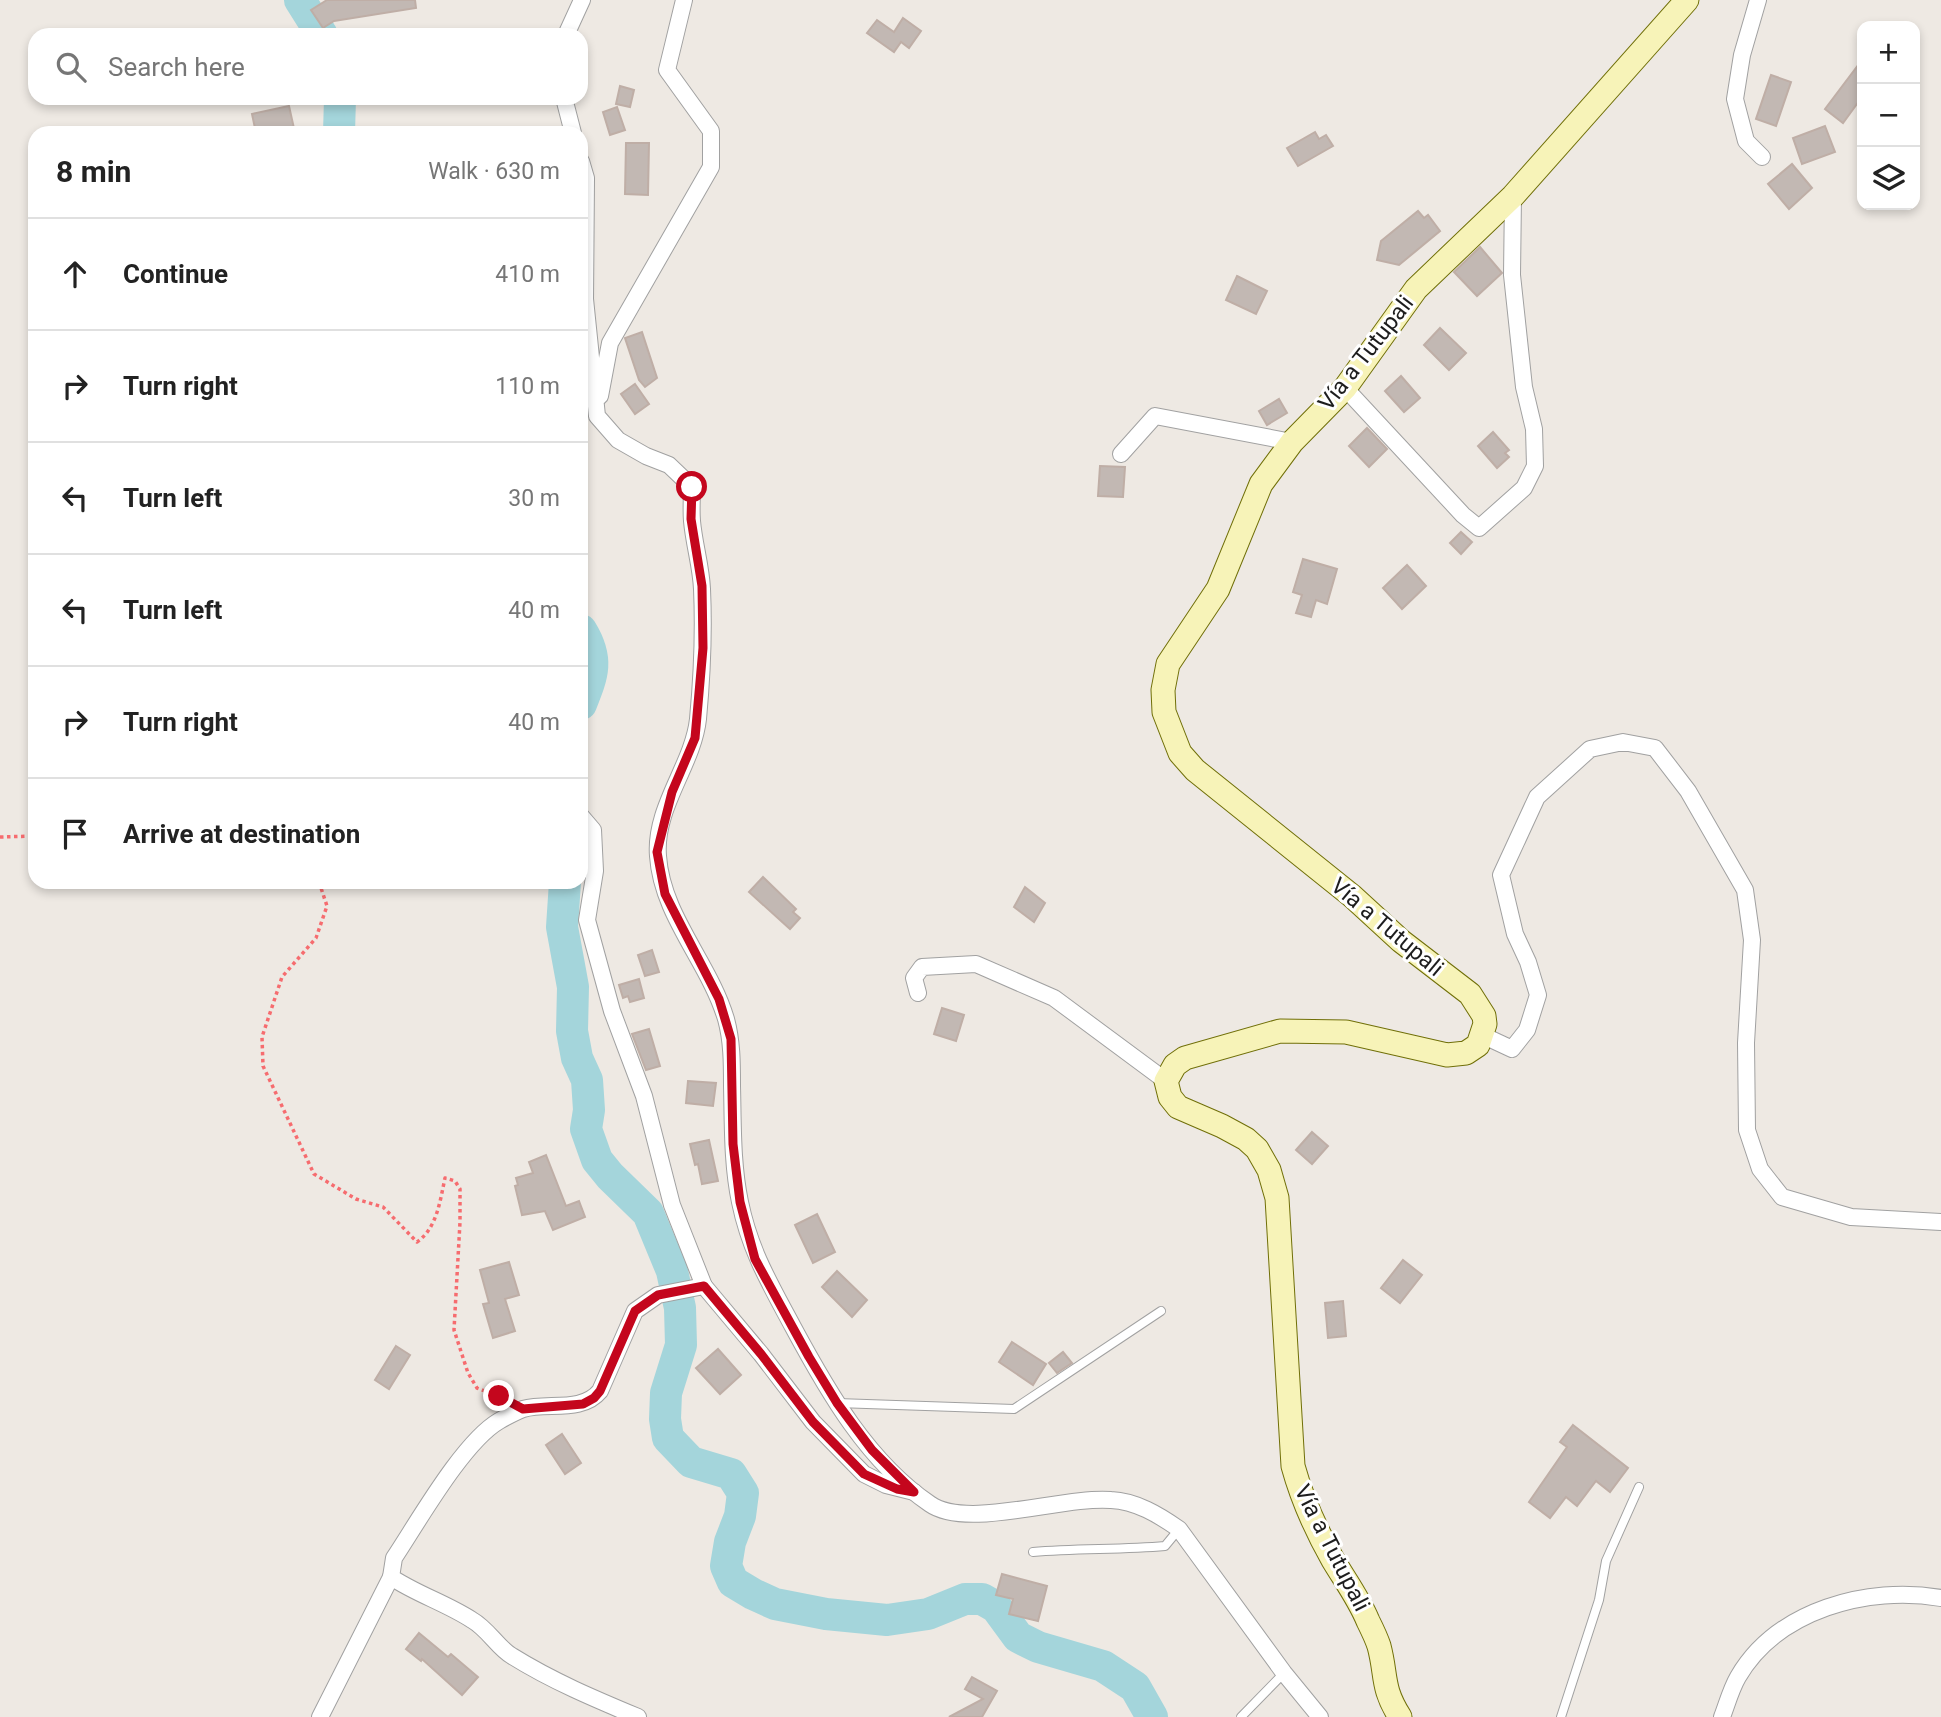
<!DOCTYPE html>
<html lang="en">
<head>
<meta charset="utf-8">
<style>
  body { margin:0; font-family:Roboto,sans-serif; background:#f6f6f6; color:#222 }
  .controls { position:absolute; right:21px; top:21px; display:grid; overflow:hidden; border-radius:14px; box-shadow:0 4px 10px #0003 }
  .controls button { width:63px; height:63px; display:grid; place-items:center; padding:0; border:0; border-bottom:2px solid #e0e0e0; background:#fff; color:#222; font:35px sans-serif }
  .stop { position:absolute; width:21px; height:21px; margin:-16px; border:5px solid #c4061d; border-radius:50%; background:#fff }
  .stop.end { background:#c4061d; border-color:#fff; box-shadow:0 2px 7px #0008 }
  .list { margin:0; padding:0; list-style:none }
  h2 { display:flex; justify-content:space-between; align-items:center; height:91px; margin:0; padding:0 28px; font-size:30px }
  h2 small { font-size:23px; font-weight:400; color:#767676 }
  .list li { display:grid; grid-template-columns:46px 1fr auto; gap:21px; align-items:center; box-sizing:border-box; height:112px; padding:0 28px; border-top:2px solid #e0e0e0 }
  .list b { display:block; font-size:26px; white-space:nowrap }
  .list em { font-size:23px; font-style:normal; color:#767676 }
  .icon { flex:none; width:38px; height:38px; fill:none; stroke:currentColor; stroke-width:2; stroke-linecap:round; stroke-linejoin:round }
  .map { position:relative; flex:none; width:1941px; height:1717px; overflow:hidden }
  .search { position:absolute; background:#fff; box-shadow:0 4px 10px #0003; left:28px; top:28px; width:560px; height:77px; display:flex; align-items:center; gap:18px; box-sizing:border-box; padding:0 24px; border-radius:21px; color:#767676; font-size:26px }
  .panel { position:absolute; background:#fff; box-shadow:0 4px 10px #0003; left:28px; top:126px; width:560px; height:763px; border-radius:21px }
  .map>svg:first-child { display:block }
</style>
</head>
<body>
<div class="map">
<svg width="1941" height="1717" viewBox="0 0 1941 1717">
  <rect width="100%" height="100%" fill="#eee9e3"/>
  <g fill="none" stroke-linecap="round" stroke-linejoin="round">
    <g stroke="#a4d5db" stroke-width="32">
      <polyline points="300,0 322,35"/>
      <polyline points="339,133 340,98"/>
      <path d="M581,630C599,659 593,674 581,704"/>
      <polyline points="565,882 562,927 573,987 572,1031 577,1058 587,1080 589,1110 586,1129 597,1160 610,1176 648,1213 672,1271 680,1308 681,1345 666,1393 665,1419 668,1438 691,1462 731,1474 743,1493 740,1516 730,1542 726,1566 733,1582 753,1594 775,1604 826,1614 887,1620 928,1614 965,1599 982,1599 996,1607 1018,1637 1038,1647 1103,1666 1135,1687 1152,1717"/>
    </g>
  </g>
  <g fill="#c2b8b3" stroke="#bfaea6" stroke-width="2">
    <polygon points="327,0 415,0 416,8 334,21 323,28 311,10"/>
    <polygon points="903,18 921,31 909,48 901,42 894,52 867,33 877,20 894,32"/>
    <polygon points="1862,60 1862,97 1843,123 1825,109"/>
    <polygon points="1771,75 1791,82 1776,126 1756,119"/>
    <polygon points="620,86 634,90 630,107 616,104"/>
    <polygon points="289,106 295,133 256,133 252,114"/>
    <polygon points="617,107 625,130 610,135 603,112"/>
    <polygon points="1825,126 1835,152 1802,164 1793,138"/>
    <polygon points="1315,132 1319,139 1326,135 1333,146 1298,166 1287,148"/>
    <polygon points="626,143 649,143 648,195 625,194"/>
    <polygon points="1792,164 1812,188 1789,209 1768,184"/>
    <polygon points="1418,211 1424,218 1428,215 1440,231 1399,265 1377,260 1381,241"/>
    <polygon points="1480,247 1502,273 1477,296 1454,272"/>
    <polygon points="1237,276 1267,291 1256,314 1226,300"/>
    <polygon points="1440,328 1466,353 1449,370 1424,345"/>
    <polygon points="642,332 657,378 645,387 639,380 625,338"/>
    <polygon points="1401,376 1420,398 1404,412 1385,391"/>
    <polygon points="635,384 649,404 635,414 621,394"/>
    <polygon points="1279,399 1287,413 1267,425 1259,411"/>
    <polygon points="1367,428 1387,449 1369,467 1349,446"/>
    <polygon points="1493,432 1509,450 1505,453 1509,457 1497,468 1478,446"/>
    <polygon points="1100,466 1125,467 1123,497 1098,496"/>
    <polygon points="1461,532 1472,542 1461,554 1450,543"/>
    <polygon points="1303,559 1337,569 1327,604 1316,600 1311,617 1296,613 1302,595 1293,592"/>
    <polygon points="1407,565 1426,586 1402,609 1383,588"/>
    <polygon points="763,877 796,909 793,912 800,918 790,929 749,892"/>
    <polygon points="1025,887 1045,903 1034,922 1014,907"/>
    <polygon points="652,950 659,972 645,976 638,955"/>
    <polygon points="639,979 644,998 630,1002 628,996 623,998 619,985"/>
    <polygon points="942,1008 964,1015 956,1041 934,1034"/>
    <polygon points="649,1029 660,1066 646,1070 632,1034"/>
    <polygon points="688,1081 716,1083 713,1106 686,1103"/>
    <polygon points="1312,1132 1328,1146 1312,1164 1296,1150"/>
    <polygon points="709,1140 718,1181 702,1184 698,1164 695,1165 690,1144"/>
    <polygon points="546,1155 566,1206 579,1201 585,1217 553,1230 545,1211 522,1215 515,1186 518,1185 516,1178 533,1173 529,1162"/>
    <polygon points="817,1214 835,1252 813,1263 795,1225"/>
    <polygon points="1403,1260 1422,1275 1400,1303 1381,1288"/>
    <polygon points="509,1262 519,1295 505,1299 515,1331 493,1338 483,1304 489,1303 480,1270"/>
    <polygon points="837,1271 867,1300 852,1317 822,1287"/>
    <polygon points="1343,1301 1346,1336 1328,1338 1325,1303"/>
    <polygon points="1012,1342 1046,1364 1033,1385 999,1362"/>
    <polygon points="396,1346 410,1355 389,1389 375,1380"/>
    <polygon points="718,1349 741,1375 720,1394 696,1368"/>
    <polygon points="1063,1352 1072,1363 1057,1373 1049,1363"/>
    <polygon points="1573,1425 1628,1468 1610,1492 1596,1481 1577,1506 1566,1497 1550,1518 1529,1502 1567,1447 1560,1442"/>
    <polygon points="562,1434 581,1463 565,1474 546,1445"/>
    <polygon points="1002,1574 1047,1586 1038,1621 1009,1614 1013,1599 996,1595"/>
    <polygon points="419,1633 448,1657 451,1654 478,1677 462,1695 422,1659 421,1661 406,1649"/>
    <polygon points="972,1677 997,1691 982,1717 949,1717 983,1699 965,1689"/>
  </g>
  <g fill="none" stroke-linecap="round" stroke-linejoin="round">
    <g stroke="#a1a1a1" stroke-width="10">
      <g id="lane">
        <polyline points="837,1403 1014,1409 1161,1311"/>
        <path d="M1033,1552C1077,1548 1121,1550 1165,1546L1179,1529"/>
        <polyline points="1241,1717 1284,1673"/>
        <polyline points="1561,1717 1599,1600 1606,1561 1639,1487"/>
      </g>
    </g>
    <g stroke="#a1a1a1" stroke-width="18">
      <g id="street">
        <polyline points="1758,0 1742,55 1735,99 1746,141 1762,157"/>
        <polyline points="566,35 582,0"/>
        <polyline points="564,98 573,133"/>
        <path d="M581,161L586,178L585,299L597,416L618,440L646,456L669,465L692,487C692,498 691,510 692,521C694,544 701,566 702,589C704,632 702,676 698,719C693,765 654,807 658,856C662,916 709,962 726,1019C732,1041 732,1063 732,1086C733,1125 732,1164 740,1202C750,1251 770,1284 793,1327C828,1392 868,1462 930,1504C967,1530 1063,1496 1111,1500C1136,1501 1159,1515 1179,1529L1284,1673L1320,1717"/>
        <polyline points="1345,388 1463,515 1479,528 1524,488 1535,466 1534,429 1524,387 1512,275 1513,196"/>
        <polyline points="600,396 610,343 711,167 711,131 667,70 684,0"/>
        <polyline points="1121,454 1155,416 1292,442"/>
        <polyline points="581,816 593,830 595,871 587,920 612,1011 644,1096 672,1205 704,1286"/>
        <polyline points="918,993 914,978 922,967 976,964 1054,998 1166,1081"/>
        <polyline points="1482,1035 1512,1049 1527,1030 1538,995 1528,962 1515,934 1501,875 1537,797 1590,749 1623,742 1655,748 1688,791 1745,890 1752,940 1746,1043 1747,1130 1760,1169 1782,1197 1851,1217 1941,1222"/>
        <polyline points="320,1717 391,1577"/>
        <path d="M638,1717C595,1699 552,1681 512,1656C498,1648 488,1629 472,1620C446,1603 416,1594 391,1577L394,1558C418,1522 463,1442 499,1421C506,1417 515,1412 523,1409C548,1402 582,1413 600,1391L635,1311L658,1295L704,1286L761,1354L813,1422L864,1474L886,1485L914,1492"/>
        <path d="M1722,1717C1727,1704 1731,1689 1738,1677C1777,1610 1868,1585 1941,1598"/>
      </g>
    </g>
    <g stroke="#706f08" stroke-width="25">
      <path id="secondary" d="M1400,1717C1381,1687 1387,1676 1379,1646C1376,1637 1372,1629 1368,1621C1359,1599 1345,1580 1333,1560C1316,1530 1302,1499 1293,1466L1277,1198L1269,1170L1257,1149L1246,1139L1222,1126L1178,1107L1170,1097L1166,1081L1175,1065L1185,1058L1280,1031L1346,1032L1447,1055L1466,1053L1478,1045L1485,1024L1484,1016L1470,994L1401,941L1352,896L1195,770L1180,753L1164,712L1163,690L1168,664L1218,589L1261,484L1292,442L1345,388L1416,289L1513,196L1687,0"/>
    </g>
    <g stroke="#f66c6f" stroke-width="3.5" stroke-dasharray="3.5 3.5" stroke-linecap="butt">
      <polyline points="0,837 35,836"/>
      <path d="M319,882L327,906L316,938L282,977L262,1037L263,1066L314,1174L356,1199L383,1207L417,1242C437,1228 440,1201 445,1178L455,1181L460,1189V1222L454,1330L468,1373L477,1388L505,1399"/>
    </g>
    <use href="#lane" stroke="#fff" stroke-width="8"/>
    <use href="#street" stroke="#fff" stroke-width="16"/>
    <use href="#secondary" stroke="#f7f3b8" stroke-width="23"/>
  </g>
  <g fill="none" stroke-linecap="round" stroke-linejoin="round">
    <polyline stroke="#c4061d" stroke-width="9" points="499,1396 523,1409 583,1404 594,1398 600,1391 635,1311 658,1295 704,1286 761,1354 813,1422 864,1474 897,1489 914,1492 872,1450 837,1403 809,1357 755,1259 740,1202 733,1144 731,1039 719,999 665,894 657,852 672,792 695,738 703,648 702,586 691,519 692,487"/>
  </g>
  <g text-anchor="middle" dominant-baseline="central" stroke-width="6" stroke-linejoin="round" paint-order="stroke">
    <g font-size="23" fill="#1d1d1d" stroke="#fff">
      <text transform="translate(1366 353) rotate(-52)">Vía a Tutupali</text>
      <text transform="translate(1387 927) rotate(40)">Vía a Tutupali</text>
      <text transform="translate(1332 1548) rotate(63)">Vía a Tutupali</text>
    </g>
  </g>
</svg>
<div class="controls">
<button>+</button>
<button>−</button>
<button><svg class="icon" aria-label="layers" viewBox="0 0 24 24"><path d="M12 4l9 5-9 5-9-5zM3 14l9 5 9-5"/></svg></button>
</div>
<div class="stop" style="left:692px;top:487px"></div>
<div class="stop end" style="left:499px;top:1396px"></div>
<div class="search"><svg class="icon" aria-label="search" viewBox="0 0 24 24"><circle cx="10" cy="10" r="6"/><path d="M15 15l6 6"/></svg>Search here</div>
<section class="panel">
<h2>8 min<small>Walk · 630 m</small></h2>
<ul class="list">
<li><svg class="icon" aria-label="ahead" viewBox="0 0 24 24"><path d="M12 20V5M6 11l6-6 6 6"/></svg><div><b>Continue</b></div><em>410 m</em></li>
<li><svg class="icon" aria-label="right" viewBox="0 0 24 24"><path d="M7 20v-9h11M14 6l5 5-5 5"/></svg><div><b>Turn right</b></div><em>110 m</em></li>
<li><svg class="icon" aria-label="left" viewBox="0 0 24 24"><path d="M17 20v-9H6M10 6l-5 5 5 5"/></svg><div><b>Turn left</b></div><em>30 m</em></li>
<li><svg class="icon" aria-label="left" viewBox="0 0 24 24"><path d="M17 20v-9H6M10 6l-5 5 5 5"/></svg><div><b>Turn left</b></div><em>40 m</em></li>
<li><svg class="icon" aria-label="right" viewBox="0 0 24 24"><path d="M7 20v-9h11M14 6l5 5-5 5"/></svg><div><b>Turn right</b></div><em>40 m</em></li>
<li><svg class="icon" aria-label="arrive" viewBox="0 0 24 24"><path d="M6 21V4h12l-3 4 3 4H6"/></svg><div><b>Arrive at destination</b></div></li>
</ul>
</section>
</div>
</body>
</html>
